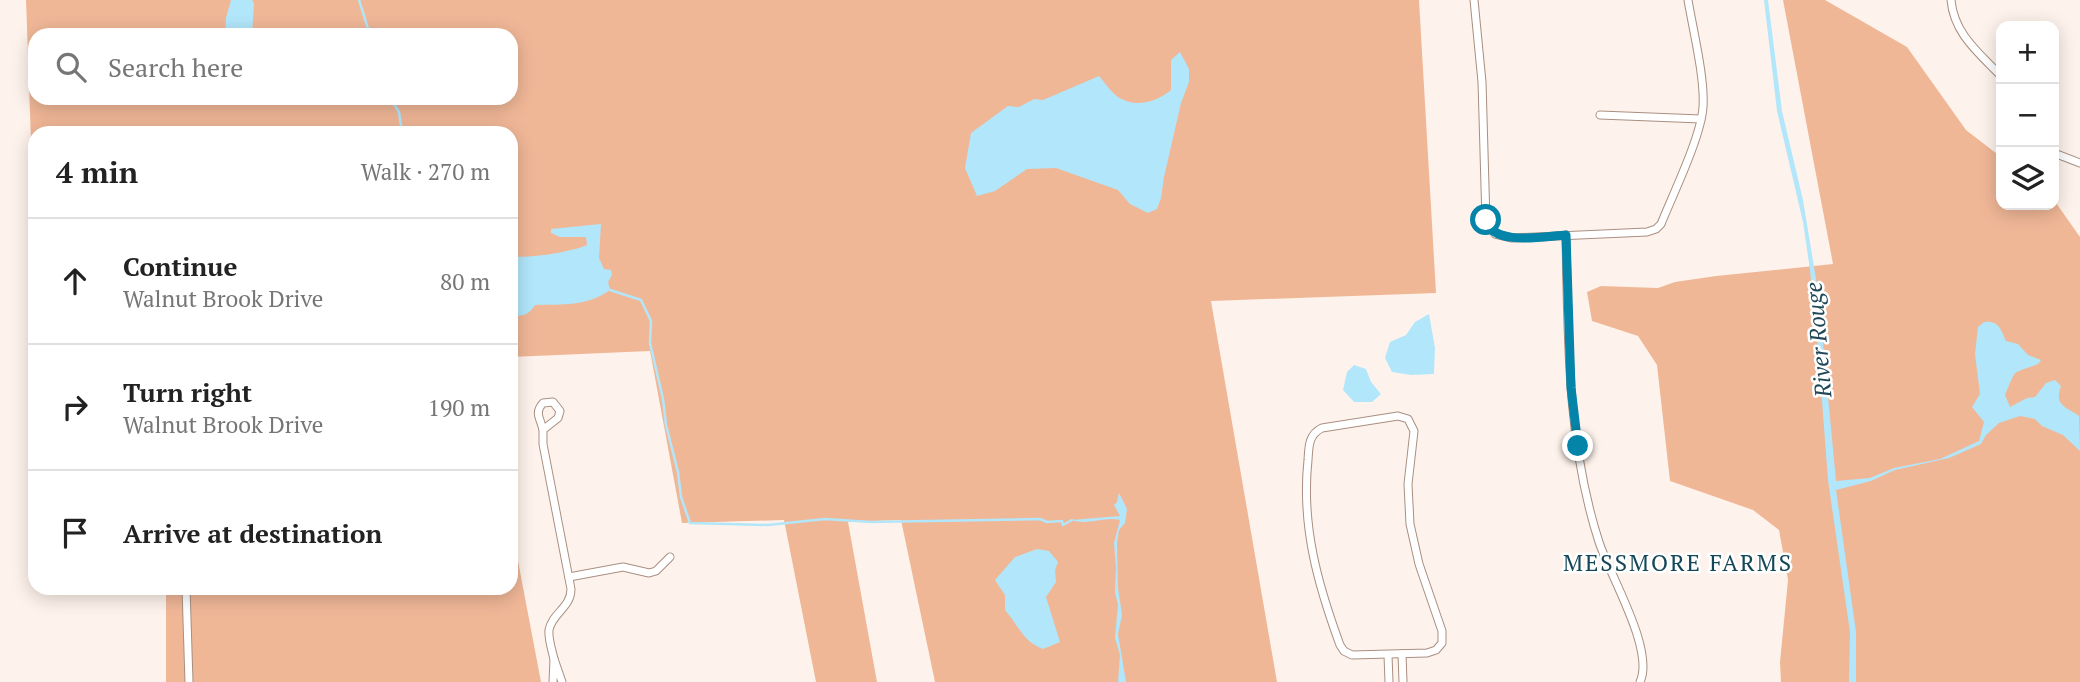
<!DOCTYPE html>
<html lang="en">
<head>
<meta charset="utf-8">
<style>
  body { margin:0; font-family:"PT Serif",serif; background:#f2f2f2; color:#222 }
  .controls { position:absolute; right:21px; top:21px; display:grid; overflow:hidden; border-radius:14px; box-shadow:0 4px 18px #0003 }
  .controls button { width:63px; height:63px; display:grid; place-items:center; padding:0; border:0; border-bottom:2px solid #e0e0e0; background:#fff; color:#222; font:35px sans-serif }
  .stop { position:absolute; width:21px; height:21px; margin:-16px; border:5px solid #0484a8; border-radius:50%; background:#fff }
  .stop.end { background:#0484a8; border-color:#fff; box-shadow:0 2px 7px #0008 }
  .list { margin:0; padding:0; list-style:none }
  h2 { display:flex; justify-content:space-between; align-items:center; height:91px; margin:0; padding:0 28px; font-size:30px }
  h2 small { font-size:23px; font-weight:400; color:#767676 }
  .list li { display:grid; grid-template-columns:46px 1fr auto; gap:21px; align-items:center; box-sizing:border-box; height:126px; padding:0 28px; border-top:2px solid #e0e0e0 }
  .list b { display:block; font-size:26px; white-space:nowrap }
  .list p { margin:0; font-size:23px; white-space:nowrap; color:#767676 }
  .list em { font-size:23px; font-style:normal; color:#767676 }
  .icon { flex:none; width:38px; height:38px; fill:none; stroke:currentColor; stroke-width:2; stroke-linecap:round; stroke-linejoin:round }
  .map { position:relative; flex:none; width:2080px; height:682px; overflow:hidden }
  .search { position:absolute; background:#fff; box-shadow:0 4px 18px #0003; left:28px; top:28px; width:490px; height:77px; display:flex; align-items:center; gap:18px; box-sizing:border-box; padding:0 24px; border-radius:21px; color:#767676; font-size:26px }
  .panel { position:absolute; background:#fff; box-shadow:0 4px 18px #0003; left:28px; top:126px; width:490px; height:469px; border-radius:21px }
  .map>svg:first-child { display:block }
</style>
</head>
<body>
<div class="map">
<svg width="2080" height="682" viewBox="0 0 2080 682">
  <rect width="100%" height="100%" fill="#fef3ec"/>
  <g fill="#f0b797" fill-rule="evenodd">
    <path d="M26,0H1419L1436,293L1211,301L1277,682H935L901,520L848,522L877,682H816L784,520L682,523L650,351L511,357V133H35V254ZM35,35H511V98H35Z"/>
    <polygon points="1783,0 1825,0 1907,47 1966,130 2001,157 2001,205 2054,205 2054,200 2080,237 2080,682 1781,682 1780,662 1788,580 1779,530 1753,510 1670,481 1657,365 1638,336 1592,321 1587,292 1601,286 1658,288 1675,282 1716,276 1833,264"/>
    <polygon points="511,524 541,682 166,682 166,588 511,588"/>
  </g>
  <g fill="#b2e6fb">
    <polygon points="231,0 252,0 254,4 252,35 225,35 226,18"/>
    <path d="M1764,0H1768L1782,111L1803,200L1818,291L1836,481L1870,478L1894,468L1940,459L1979,441L1984,422L1972,407L1980,394L1975,354L1978,327L1984,322C1999,320 2001,330 2006,341L2018,344L2028,355L2041,360L2038,364C2009,376 2018,366 2005,395L2010,407L2027,398L2035,397L2046,383L2055,380L2061,386C2054,406 2065,406 2079,416L2080,451L2063,435L2042,426L2035,419L2020,416L1999,423L1986,435L1981,444L1949,458L1895,470L1871,481L1836,490L1856,632V682H1849L1850,632L1828,480L1818,348L1810,270L1803,222L1777,111Z"/>
    <path d="M1180,52L1189,69V82L1181,103L1164,177L1161,198L1157,209L1148,213L1130,204L1118,190L1056,168L1027,169L995,191L977,196L965,168L971,133L1008,106L1019,107L1034,99L1043,100L1099,76C1105,83 1111,92 1118,97C1136,109 1158,101 1171,90V60Z"/>
    <path d="M601,224L599,258L604,269L611,270L612,275L608,282L610,290C586,307 563,304 535,305C528,315 524,317 511,315V256C528,259 571,252 587,245L586,237H560L551,233V229Z"/>
    <polygon points="1429,314 1435,348 1434,374 1411,375 1392,372 1385,358 1390,342 1406,335 1415,322"/>
    <polygon points="1354,365 1366,369 1371,382 1381,394 1372,402 1354,402 1343,390 1347,372"/>
    <path d="M1119,493L1127,509L1125,523L1119,530L1117,544L1118,588L1122,615L1118,634L1126,682H1118L1120,655L1115,638L1118,604L1115,593L1116,567L1114,543L1120,520C1104,516 1088,526 1072,520L1120,516L1114,505L1117,502Z"/>
    <path d="M1037,549L1049,551L1058,562L1055,570L1056,582L1046,597L1060,642L1043,649C1024,643 1018,625 1005,610V595L995,580L1015,557Z"/>
  </g>
  <g fill="none" stroke-linecap="round" stroke-linejoin="round">
    <g stroke="#b2e6fb" stroke-width="2.5">
      <polyline points="359,0 370,35"/>
      <polyline points="390,98 399,112 402,133"/>
      <polyline points="610,290 641,300 651,321 650,343 663,399 666,425 678,472 681,497 690,523 768,525 825,519 871,522 1040,519 1047,522 1062,521 1063,525 1072,520"/>
    </g>
    <g stroke="#a98f81" stroke-width="9">
      <g id="street">
        <path d="M1474,0L1482,82L1486,221L1495,234L1512,238L1647,232L1656,229L1661,224C1673,194 1701,137 1703,107C1705,78 1693,30 1688,0"/>
        <path d="M1951,0C1954,34 1979,53 2001,76"/>
        <polyline points="1600,115 1701,119"/>
        <polyline points="2054,153 2080,163"/>
        <path d="M1566,235C1568,337 1567,444 1599,542C1610,576 1655,650 1640,682"/>
        <path d="M1398,416L1408,419L1414,431L1408,484L1410,524L1419,564L1442,631V643L1436,650L1427,653L1352,655L1344,651L1340,645C1318,585 1301,526 1308,460C1309,447 1308,435 1322,428Z"/>
        <path d="M544,429L558,418L560,411L553,402L543,403C533,414 542,420 543,431C543,436 543,440 543,444L571,589C571,608 552,613 549,630C548,639 552,650 554,659"/>
        <polyline points="569,577 623,567 649,573 656,571 670,557"/>
        <polyline points="186,588 189,682"/>
        <polyline points="1402,654 1403,682"/>
        <polyline points="1388,655 1389,682"/>
        <polyline points="553,682 554,659 562,682"/>
      </g>
    </g>
    <use href="#street" stroke="#fff" stroke-width="7"/>
  </g>
  <g fill="none" stroke-linecap="round" stroke-linejoin="round">
    <path stroke="#0484a8" stroke-width="9" d="M1486,220C1493,247 1544,236 1566,235L1571,388L1578,446"/>
  </g>
  <g text-anchor="middle" dominant-baseline="central" stroke-width="5" stroke-linejoin="round" paint-order="stroke">
    <g font-size="23" font-style="italic" fill="#1f4757" stroke="#fff">
      <text transform="translate(1818 340) rotate(-95)">River Rouge</text>
    </g>
    <g font-size="23" letter-spacing="2" fill="#144758" stroke="#fff">
      <text x="1678" y="562">MESSMORE FARMS</text>
    </g>
  </g>
</svg>
<div class="controls">
<button>+</button>
<button>−</button>
<button><svg class="icon" aria-label="layers" viewBox="0 0 24 24"><path d="M12 4l9 5-9 5-9-5zM3 14l9 5 9-5"/></svg></button>
</div>
<div class="stop" style="left:1486px;top:220px"></div>
<div class="stop end" style="left:1578px;top:446px"></div>
<div class="search"><svg class="icon" aria-label="search" viewBox="0 0 24 24"><circle cx="10" cy="10" r="6"/><path d="M15 15l6 6"/></svg>Search here</div>
<section class="panel">
<h2>4 min<small>Walk · 270 m</small></h2>
<ul class="list">
<li><svg class="icon" aria-label="ahead" viewBox="0 0 24 24"><path d="M12 20V5M6 11l6-6 6 6"/></svg><div><b>Continue</b><p>Walnut Brook Drive</p></div><em>80 m</em></li>
<li><svg class="icon" aria-label="right" viewBox="0 0 24 24"><path d="M7 20v-9h11M14 6l5 5-5 5"/></svg><div><b>Turn right</b><p>Walnut Brook Drive</p></div><em>190 m</em></li>
<li><svg class="icon" aria-label="arrive" viewBox="0 0 24 24"><path d="M6 21V4h12l-3 4 3 4H6"/></svg><div><b>Arrive at destination</b></div></li>
</ul>
</section>
</div>
</body>
</html>
